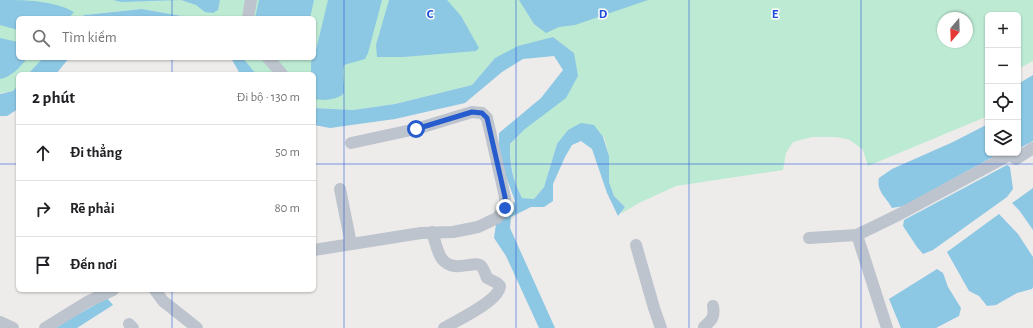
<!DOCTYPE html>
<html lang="vi">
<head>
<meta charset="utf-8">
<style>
  body { margin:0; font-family:"Alegreya Sans",sans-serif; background:#f2f2f2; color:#202124 }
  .controls { position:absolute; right:12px; top:12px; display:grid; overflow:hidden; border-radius:6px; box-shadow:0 1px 3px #0004 }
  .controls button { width:36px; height:36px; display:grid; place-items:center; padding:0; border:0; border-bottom:1px solid #e0e0e0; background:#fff; color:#202124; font:20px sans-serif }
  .compass { position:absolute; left:937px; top:12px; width:36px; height:36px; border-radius:50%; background:#fff; box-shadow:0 1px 3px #0004; rotate:199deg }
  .stop { position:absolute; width:12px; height:12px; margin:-9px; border:3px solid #265ccd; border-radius:50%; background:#fff }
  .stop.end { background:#265ccd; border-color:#fff; box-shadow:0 1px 4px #0008 }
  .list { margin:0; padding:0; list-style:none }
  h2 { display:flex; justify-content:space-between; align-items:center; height:52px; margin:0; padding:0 16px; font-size:17px }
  h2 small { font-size:13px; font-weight:400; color:#757577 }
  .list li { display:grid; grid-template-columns:26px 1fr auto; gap:12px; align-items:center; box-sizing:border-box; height:56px; padding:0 16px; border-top:1px solid #e0e0e0 }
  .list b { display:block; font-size:15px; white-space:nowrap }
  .list em { font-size:13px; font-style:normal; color:#757577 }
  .icon { flex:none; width:22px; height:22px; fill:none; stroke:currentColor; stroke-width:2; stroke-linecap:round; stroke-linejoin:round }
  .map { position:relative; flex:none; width:1033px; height:328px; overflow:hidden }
  .search { position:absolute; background:#fff; box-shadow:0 1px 3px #0004; left:16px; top:16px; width:300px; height:44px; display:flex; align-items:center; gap:10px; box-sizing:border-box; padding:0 14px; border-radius:6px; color:#757577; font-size:15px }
  .panel { position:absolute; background:#fff; box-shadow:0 1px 3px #0004; left:16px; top:72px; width:300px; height:220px; border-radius:6px }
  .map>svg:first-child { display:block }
</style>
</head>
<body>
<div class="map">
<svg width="1033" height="328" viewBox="0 0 1033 328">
  <rect width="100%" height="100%" fill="#eeeceb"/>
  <path fill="#bcead3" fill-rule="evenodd" d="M0,0H1033V61L1018,69V15H988V116L868,166L863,150L850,140L837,137H812L793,142L786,153L783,170L676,186L639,203L622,213L621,212L625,207L614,196L609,182V156L604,137L557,144L544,187L534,199L522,198C512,178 511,166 510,145L525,129L543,115L574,53L553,37L495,58L472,85L395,104L353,110L314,108V74H256L243,58H314V18H193L142,9L84,15L82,18H18V58H43L28,74H18V85L13,91L0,93ZM943,18H967V42H943Z"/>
  <g fill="#8cc7e4">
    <path d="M0,0C24,0 53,0 74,12L69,18H18V30L0,25Z"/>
    <polygon points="113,0 220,0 218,10 213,13 205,12 196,5 181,0 121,2"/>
    <polygon points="259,0 314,0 310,18 255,18"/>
    <path d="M328,0H382L368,53L365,59L344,65C341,73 345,84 344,93C338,100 323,101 314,99V74H311V62L315,54Z"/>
    <polygon points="389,0 447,0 461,16 479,48 476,51 403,57 377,57 376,45"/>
    <polygon points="519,0 648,0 575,25 559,27 546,33 534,24"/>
    <polygon points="142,9 193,18 82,18 84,15"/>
    <path d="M553,37L574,53L578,76L566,98L525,129L510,144C510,166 512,178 522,198L534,199L544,187L557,144L568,130L581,123L594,125L603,137L609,156V182L614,196L625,207L618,216L607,193L592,149L581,141L572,145L565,157L553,184V201L544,207H531L511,217L510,228L555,328H539L506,256L494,238L496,224L509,211L515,201L499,157V133L541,98L563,70L554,56L523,59L502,72L465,103L395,119L330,128L314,125V108L353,110L395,104L472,85L495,58L518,46Z"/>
    <path d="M0,38L18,42V58H27C21,67 11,77 0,79Z"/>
    <polygon points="43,58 69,58 56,74 28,74"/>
    <polygon points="231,58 243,58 256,74 240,74"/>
    <polygon points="1033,75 1033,141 1020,148 1019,146 1018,139 1018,84"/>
    <polygon points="18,85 18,109 7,116 0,116 0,94 13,91"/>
    <path d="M988,124V153H999L998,154L904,206L892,208C886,197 876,191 879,178L892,169L953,142Z"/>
    <polygon points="1007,165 1010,167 1013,189 1007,197 933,250 923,254 917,247 903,226 904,220"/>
    <polygon points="1033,188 1033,230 1019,210 1012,203"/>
    <polygon points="999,214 1018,234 1033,257 1033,287 1032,289 1017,293 996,305 987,306 979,296 969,291 947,252"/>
    <polygon points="937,269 943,273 948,287 961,308 959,316 936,328 901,328 889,299"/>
    <polygon points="107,298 113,305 77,328 56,328 75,316"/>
  </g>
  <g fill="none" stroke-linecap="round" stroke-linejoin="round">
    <g stroke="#bdc4cd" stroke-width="12">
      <polyline points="248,18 251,0"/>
      <polyline points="268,58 282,74"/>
      <polyline points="1013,154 1013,157 1016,159 1033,148"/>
      <polyline points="340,189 351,244"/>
      <path d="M432,232C435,240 437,252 442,259C455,275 476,258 482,267C484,270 486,275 487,278L497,283L500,286C499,301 458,320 444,328"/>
      <polyline points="857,235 887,328"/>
      <polyline points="809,238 857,235 900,214 1013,153"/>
      <polyline points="636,245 654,308 661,328"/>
      <polyline points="314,250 421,233 453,232 478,227 497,218 505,208 505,197 487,118 482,113 472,112 416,129 351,143"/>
      <polyline points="155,290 163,301 197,328"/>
      <polyline points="0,322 13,328"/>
      <polyline points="129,324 133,328"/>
      <path d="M704,327C712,320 715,317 713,306"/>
      <polyline points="45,328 87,302 113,290"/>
    </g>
  </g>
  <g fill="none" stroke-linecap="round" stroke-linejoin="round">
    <polyline stroke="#265ccd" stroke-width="5" points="416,129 472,112 482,113 487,118 505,197 505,208"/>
  </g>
  <path fill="none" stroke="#1d4ed8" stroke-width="1" stroke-opacity="0.55" d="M172,0V18M344,0V328M516,0V328M689,0V328M861,0V328M172,58V74M0,164H18M314,164H1033M172,290V328"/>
  <g font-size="13" text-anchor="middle" font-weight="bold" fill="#1d4ed8" stroke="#fff" stroke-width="3" stroke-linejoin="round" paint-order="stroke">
    <text x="430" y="18">C</text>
    <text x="603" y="18">D</text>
    <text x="775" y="18">E</text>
  </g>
</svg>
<div class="controls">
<button>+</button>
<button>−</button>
<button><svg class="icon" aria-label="locate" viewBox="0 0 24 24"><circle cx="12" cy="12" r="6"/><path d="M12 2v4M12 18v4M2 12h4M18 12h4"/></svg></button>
<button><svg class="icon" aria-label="layers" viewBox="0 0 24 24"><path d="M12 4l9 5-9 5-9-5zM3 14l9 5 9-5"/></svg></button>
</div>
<svg class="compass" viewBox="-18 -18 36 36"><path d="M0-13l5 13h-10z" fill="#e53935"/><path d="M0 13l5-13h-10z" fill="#757577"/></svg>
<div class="stop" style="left:416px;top:129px"></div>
<div class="stop end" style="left:505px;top:208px"></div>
<div class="search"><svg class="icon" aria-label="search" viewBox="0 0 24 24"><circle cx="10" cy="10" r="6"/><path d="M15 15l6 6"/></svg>Tìm kiếm</div>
<section class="panel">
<h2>2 phút<small>Đi bộ · 130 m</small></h2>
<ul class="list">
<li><svg class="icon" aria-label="ahead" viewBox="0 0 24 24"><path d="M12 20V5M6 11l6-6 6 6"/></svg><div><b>Đi thẳng</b></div><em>50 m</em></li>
<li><svg class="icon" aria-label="right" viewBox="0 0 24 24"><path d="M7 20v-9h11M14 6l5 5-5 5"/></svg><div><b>Rẽ phải</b></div><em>80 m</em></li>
<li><svg class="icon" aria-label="arrive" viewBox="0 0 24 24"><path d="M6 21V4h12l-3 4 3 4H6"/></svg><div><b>Đến nơi</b></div></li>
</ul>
</section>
</div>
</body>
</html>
